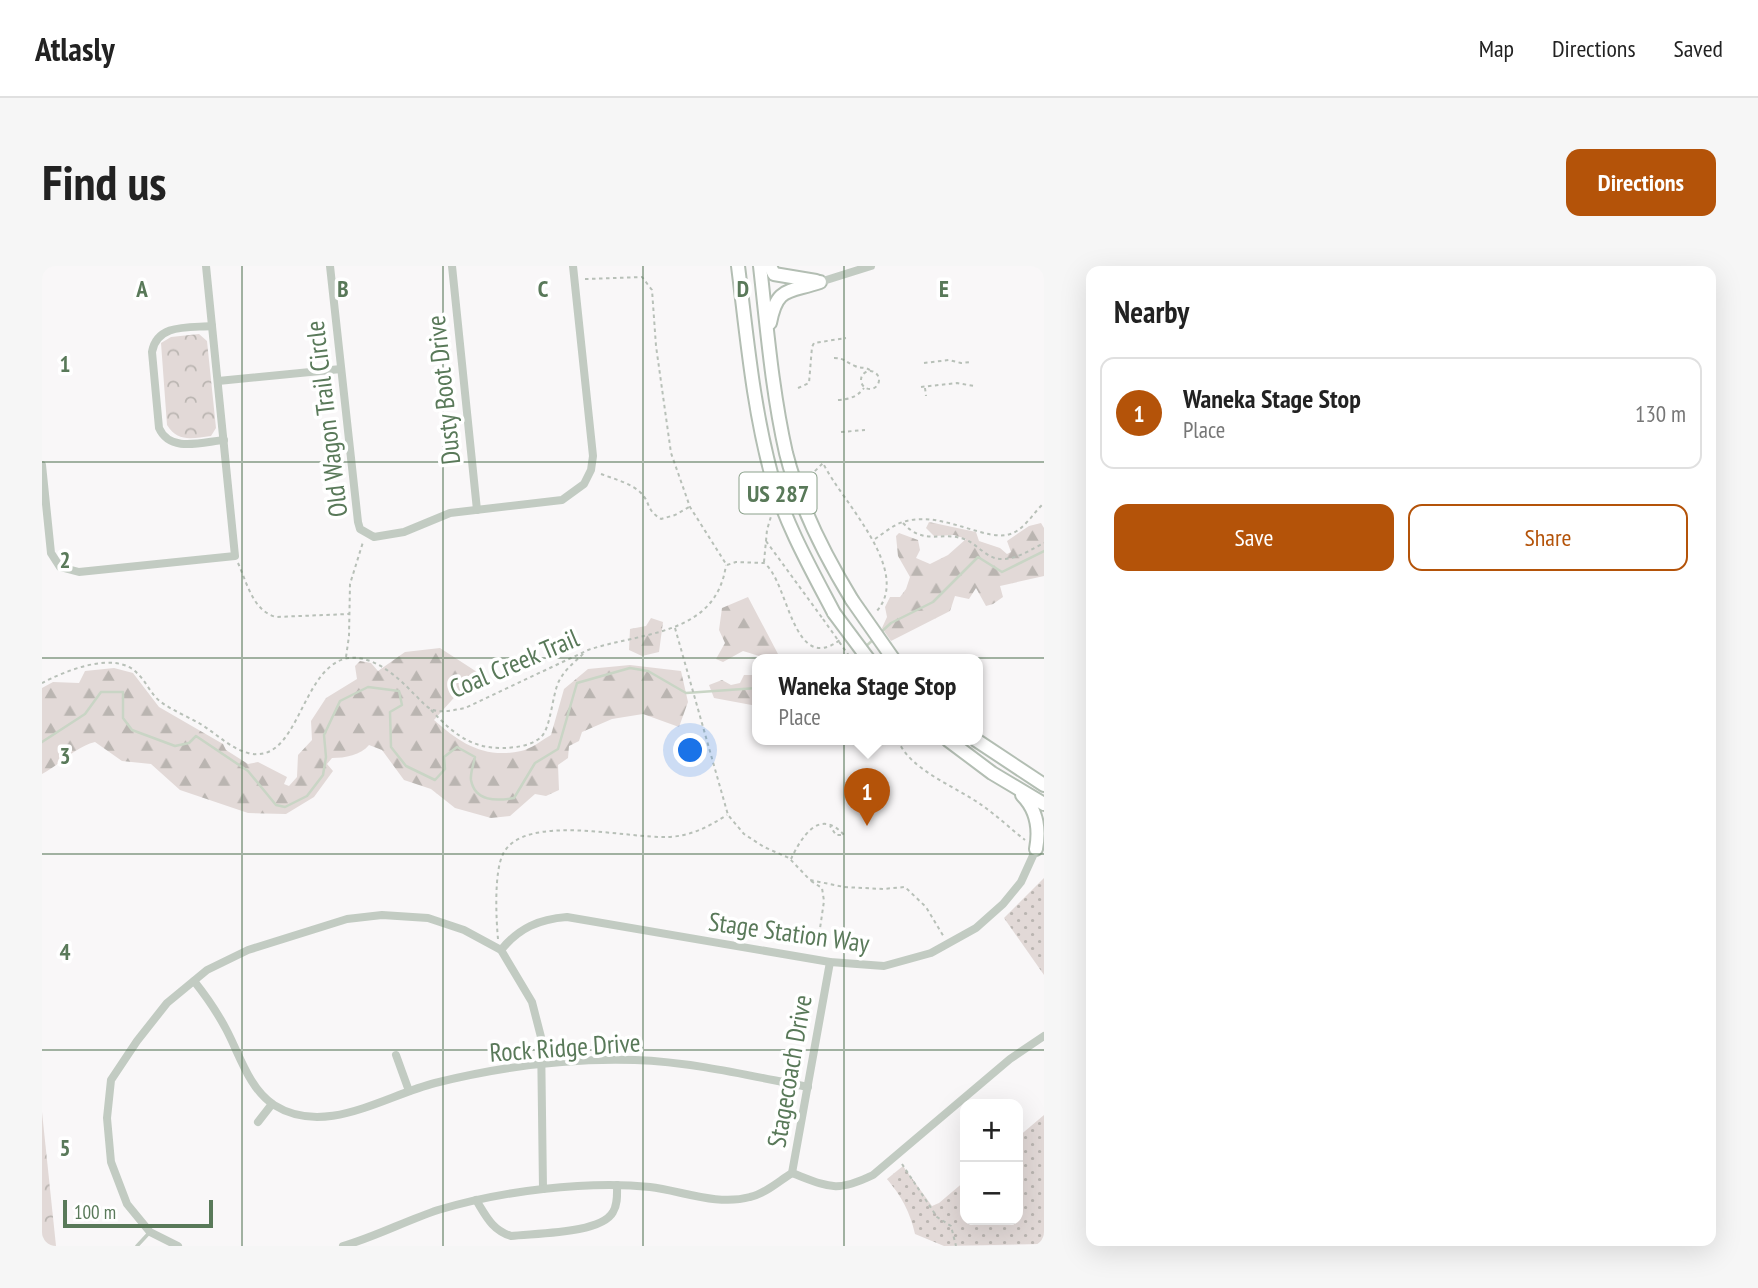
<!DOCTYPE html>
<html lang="en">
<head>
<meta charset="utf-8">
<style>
  body { margin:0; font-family:"PT Sans Narrow",sans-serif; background:#f6f6f6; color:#222 }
  .controls { position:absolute; right:21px; bottom:21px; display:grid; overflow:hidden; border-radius:14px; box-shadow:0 7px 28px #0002 }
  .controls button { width:63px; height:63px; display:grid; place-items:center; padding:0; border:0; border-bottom:2px solid #e0e0e0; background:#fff; color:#222; font:35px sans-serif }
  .scale { position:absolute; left:21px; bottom:18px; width:150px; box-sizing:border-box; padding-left:7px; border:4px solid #597959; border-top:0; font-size:19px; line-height:24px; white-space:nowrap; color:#597959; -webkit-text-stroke:5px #fff; paint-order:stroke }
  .you { position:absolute; left:649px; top:485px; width:24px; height:24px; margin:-18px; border:5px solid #fff; border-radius:50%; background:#1a73e8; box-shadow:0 0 0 10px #1a73e833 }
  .badge { display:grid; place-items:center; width:46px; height:46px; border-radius:50%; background:#b45309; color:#fff; font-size:23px; font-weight:700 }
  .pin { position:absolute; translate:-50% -58px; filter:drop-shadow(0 2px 4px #0008) }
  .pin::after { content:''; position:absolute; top:37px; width:24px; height:21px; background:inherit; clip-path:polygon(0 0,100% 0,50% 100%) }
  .popup { position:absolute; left:710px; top:388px; width:231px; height:91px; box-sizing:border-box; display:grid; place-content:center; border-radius:14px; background:#fff; filter:drop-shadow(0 2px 5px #0005); font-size:23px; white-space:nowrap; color:#767676 }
  .popup b { font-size:26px; color:#222 }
  .popup::after { content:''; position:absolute; left:50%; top:100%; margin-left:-14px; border:14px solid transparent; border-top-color:#fff }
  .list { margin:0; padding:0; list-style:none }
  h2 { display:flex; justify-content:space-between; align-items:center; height:91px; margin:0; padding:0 28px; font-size:30px }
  h2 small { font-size:23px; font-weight:400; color:#767676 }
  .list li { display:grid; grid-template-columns:46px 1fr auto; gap:21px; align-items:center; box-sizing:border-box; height:112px; margin:0 14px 14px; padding:0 14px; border:2px solid #e0e0e0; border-radius:14px }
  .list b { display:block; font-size:26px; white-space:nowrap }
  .list p { margin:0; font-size:23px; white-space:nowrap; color:#767676 }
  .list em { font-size:23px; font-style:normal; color:#767676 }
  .actions { display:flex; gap:14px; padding:21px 28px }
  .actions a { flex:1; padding:16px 0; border:2px solid #b45309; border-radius:14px; text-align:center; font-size:24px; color:#b45309 }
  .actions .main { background:#b45309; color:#fff }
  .map { position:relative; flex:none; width:1002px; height:980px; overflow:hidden; border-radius:14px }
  header { display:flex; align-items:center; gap:42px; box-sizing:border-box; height:98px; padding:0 35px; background:#fff; border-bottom:2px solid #e0e0e0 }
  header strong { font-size:33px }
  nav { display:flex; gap:38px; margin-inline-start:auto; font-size:24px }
  .intro { display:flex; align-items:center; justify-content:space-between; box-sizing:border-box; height:168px; padding:0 42px }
  h1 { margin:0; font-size:49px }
  .button { padding:18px 32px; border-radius:14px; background:#b45309; color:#fff; font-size:24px; font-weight:700 }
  main { display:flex; gap:42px; padding:0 42px }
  aside { flex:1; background:#fff; border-radius:14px; box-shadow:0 7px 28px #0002 }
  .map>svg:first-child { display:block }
</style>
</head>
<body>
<header>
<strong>Atlasly</strong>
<nav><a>Map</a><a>Directions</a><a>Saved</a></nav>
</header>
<div class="intro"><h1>Find us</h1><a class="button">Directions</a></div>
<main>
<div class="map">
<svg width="1002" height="980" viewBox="0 0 1002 980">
  <defs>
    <pattern id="grass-dots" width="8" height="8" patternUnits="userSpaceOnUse" patternTransform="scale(1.75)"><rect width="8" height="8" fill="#e2d9d7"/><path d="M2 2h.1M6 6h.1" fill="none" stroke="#bab5b1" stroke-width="1.8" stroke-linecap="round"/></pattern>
    <pattern id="forest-firs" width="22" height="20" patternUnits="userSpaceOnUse" patternTransform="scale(1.75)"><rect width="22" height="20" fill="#e2d9d7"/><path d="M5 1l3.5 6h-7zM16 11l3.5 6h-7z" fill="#bab5b1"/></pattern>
    <pattern id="park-crowns" width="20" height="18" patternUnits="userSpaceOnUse" patternTransform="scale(1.75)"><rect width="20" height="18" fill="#e2d9d7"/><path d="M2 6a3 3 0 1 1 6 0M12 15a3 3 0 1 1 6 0" fill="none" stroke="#bab5b1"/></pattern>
  </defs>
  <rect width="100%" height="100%" fill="#f9f7f8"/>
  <g fill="url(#grass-dots)">
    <polygon points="1002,612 1002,709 962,652"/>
    <path d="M1002,849V978L902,980L873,968C868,946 860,931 845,913L861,900L890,940L897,937L923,915V954H976V871Z"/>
  </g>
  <g fill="url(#forest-firs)">
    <polygon points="887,256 934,266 937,275 958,282 965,288 969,286 965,275 987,260 999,257 1002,262 1002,310 958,320 961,331 951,338 944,340 934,322 927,333 913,330 908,345 849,375 840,362 845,351 843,341 848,331 858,331 864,323 868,311 856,290 854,270 857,267 876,274 878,284 874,292 888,298 906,289 924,273 912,269 892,270 884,262"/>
    <polygon points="706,331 736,388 724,392 701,385 681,396 674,393 683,377 677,364 680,342"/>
    <polygon points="609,352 621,356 617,386 600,390 587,384 588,363 604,360"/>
    <path d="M398,382L435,406L392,454C418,477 442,493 479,485C489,483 500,474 509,469L522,423L546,403L588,399L639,405L646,436L637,461L601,448L570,453L540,466L537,475L527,480L526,492L516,499L517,524L504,530L493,528L468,550L449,552L413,542L389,523L362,514L340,484L327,479C319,489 303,492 290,492L285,498L291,505L272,531L244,548L206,547L138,524L109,498L80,495L53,476C33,481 19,498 0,508V422L11,416L37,417L43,405L72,402L91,407L117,441L181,478L184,484L206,498L216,496L245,511L242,518L247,520L255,511L256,489L270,474L269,455L284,432L315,413L313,400L318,395L329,397L336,405L363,386Z"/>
    <polygon points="702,409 715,409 715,440 672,432 667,419 680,414 689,419 698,417"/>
  </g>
  <g fill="url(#park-crowns)">
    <path d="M157,68L165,75L174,162L169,170C151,172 136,177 125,159L119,77L129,71Z"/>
    <polygon points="0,846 14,980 0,980"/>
  </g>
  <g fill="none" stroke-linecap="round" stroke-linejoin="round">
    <g stroke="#c9d5c5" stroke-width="2.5">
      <polyline points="837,368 849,357 891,336 936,291 960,306 1002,285"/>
      <polyline points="822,382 833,372"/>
      <polyline points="809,394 817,386"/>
      <path d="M0,476L43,448L59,426H81V452L90,464L133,480L147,477L154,470L206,505L234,539L243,541L265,530L281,509L284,491L282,469L298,435L326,421L357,425L360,439L348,446L349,481L364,500L393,514L403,503L402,491L415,481L433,491C432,497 428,507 429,514C433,536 455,535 472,532L493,497L516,483L535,417L588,402L606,405L644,427L715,422"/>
    </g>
    <g stroke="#b3beb3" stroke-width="16">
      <g id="primary">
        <path d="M696,0C705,71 711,142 730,211C744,259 769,303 792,347"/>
        <path d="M718,0C725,62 730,125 744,187C757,239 782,288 810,334"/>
        <polyline points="728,0 732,8 774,15"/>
        <path d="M728,57C735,20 746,27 778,16"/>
        <polyline points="906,474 950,507 1002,538"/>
        <polyline points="934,474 1002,519"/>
        <path d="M980,529C995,544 998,562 994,583"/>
      </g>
    </g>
    <g stroke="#b8c0b8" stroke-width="2" stroke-dasharray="3.5 3.5" stroke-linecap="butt">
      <polyline points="543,13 600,11 610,24 614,80 629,187 648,241 684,298"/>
      <path d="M792,92C802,92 804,96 813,100C819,103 823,100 829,105"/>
      <polyline points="882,97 907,94 919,97 929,96"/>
      <circle cx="828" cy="114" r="9"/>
      <polyline points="879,121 915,117 932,120"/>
      <polyline points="756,122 767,117 770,81 772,77 804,72"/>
      <polyline points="883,122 884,130"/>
      <path d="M796,134C808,133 815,131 822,122"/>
      <polyline points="799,166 823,164"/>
      <path d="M559,208C572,213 589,217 599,227C609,237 603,243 619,253L633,249L647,241"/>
      <path d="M763,215L781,197C799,235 873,306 833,347"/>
      <path d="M861,257C882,280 899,265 922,273C936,278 945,294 961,293C975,293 990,283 1002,277"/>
      <path d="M833,273C842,267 851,259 861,256C900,243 947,279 971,267C984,261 992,246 1002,237"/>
      <polyline points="724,275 781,353"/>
      <polyline points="722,296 725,264 730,247"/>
      <path d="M196,297C205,317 211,345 234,351L307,348"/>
      <path d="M685,299L694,296L722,297C747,315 750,410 798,374"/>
      <polyline points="633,362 686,549 702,568 722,581 747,592 768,614 802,621 841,623 863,621 884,641 902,671"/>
      <polyline points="304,391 307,370 308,318 321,276"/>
      <path d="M0,417C23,405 73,384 95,407C104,415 109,429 119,436C131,445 147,451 160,459C176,469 188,482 206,487C256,500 258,406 302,393C328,386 355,410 371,427C377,432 384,442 391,444C402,447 412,444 423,442L546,384C599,366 674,370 684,299"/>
      <path d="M389,444C415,472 435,486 474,481C482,480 493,477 499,471C509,462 510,429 517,415C523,403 533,396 542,387"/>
      <path d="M856,474C867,504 915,521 941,540C955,550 969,563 983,574"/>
      <path d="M749,593C759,572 777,541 802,569H794L788,560"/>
      <polyline points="769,615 780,622 782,635 775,683"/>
      <path d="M456,673C454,652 452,606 461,588C482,546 587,573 626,571C649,570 666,561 685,549"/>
      <polyline points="860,898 895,951 909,960 914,980"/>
    </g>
    <polyline stroke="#c2cbc2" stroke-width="3.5" points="95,980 107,967"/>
    <g stroke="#c2cbc2" stroke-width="8">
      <polyline points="288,0 316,256 318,263 332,271 362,266 408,247 520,234 542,218 549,204 551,190 531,0"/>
      <polyline points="410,0 435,244"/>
      <polyline points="778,16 829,0"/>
      <path d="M170,60C148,62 115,57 110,86L117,162C128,187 160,176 182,174"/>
      <polyline points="176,115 299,103"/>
      <polyline points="0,199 9,287 18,301 37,306 193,290 164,0"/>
      <path d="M459,684C477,662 497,653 525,651L788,696L842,700L889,687L934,662L961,638L979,616L994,583"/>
      <path d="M152,715C164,730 175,746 184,763C197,787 207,823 232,839C283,871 342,830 393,817C457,801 528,792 593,794C651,796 709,810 766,821"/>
      <polyline points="354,789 367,825"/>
      <polyline points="216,856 230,838"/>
      <path d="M750,907C787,921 794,927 831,909L968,793L1002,770"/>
      <path d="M434,934C444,950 450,964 469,970C492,967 559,968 571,946C576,938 575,928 575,919"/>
      <polyline points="136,980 108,966 85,938 69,896 65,852 69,814 95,775 125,737 165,704 206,684 305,653 340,649 386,652 422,664 459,684 490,736 499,771 501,923"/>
      <path d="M301,980C333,971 363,955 396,944C430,934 465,927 501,923C536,919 572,917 608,921C640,925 676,940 708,931C723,928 737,915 750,907L788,696"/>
    </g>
    <use href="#primary" stroke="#fff" stroke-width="12"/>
    <g stroke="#b3beb3" stroke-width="16" stroke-linecap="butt">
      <g id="primary-bridge">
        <polyline points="810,334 852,394"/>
        <polyline points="792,347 827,394"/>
      </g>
    </g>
    <polyline stroke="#b8c0b8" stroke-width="2" stroke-dasharray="3.5 3.5" stroke-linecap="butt" points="781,353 810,394"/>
    <use href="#primary-bridge" stroke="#fff" stroke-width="12"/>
  </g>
  <path fill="none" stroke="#597959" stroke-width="2" stroke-opacity="0.55" d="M200,0V980M401,0V980M601,0V980M802,0V980M0,196H1002M0,392H1002M0,588H1002M0,784H1002"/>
  <g text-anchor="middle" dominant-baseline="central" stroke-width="7" stroke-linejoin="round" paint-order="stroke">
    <rect fill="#fff" stroke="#8ba18b" stroke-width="2" x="697.5" y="206.5" width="77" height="41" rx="5"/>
    <g font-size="24" font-weight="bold" fill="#597959">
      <text x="736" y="227">US 287</text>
    </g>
    <g font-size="26" fill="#597959" stroke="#fff">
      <text transform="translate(401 124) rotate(-96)">Dusty Boot Drive</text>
      <text transform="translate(284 153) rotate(-97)">Old Wagon Trail Circle</text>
      <text transform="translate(472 397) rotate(-23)">Coal Creek Trail</text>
      <text transform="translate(747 666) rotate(8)">Stage Station Way</text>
      <text transform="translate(523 781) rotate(-4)">Rock Ridge Drive</text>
      <text transform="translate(747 805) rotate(-80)">Stagecoach Drive</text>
    </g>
  </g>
  <g font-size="23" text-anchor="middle" font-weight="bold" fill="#597959" stroke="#fff" stroke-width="7" stroke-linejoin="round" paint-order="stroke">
    <text x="100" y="31">A</text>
    <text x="301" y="31">B</text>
    <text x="501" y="31">C</text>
    <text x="701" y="31">D</text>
    <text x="902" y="31">E</text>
    <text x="23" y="106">1</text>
    <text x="23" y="302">2</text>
    <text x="23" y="498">3</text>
    <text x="23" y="694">4</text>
    <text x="23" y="890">5</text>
  </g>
</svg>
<div class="controls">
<button>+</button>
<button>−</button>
</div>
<div class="scale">100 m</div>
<div class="you"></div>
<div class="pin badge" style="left:825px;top:560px">1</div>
<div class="popup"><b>Waneka Stage Stop</b>Place</div>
</div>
<aside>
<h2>Nearby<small></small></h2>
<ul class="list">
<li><span class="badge">1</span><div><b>Waneka Stage Stop</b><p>Place</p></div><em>130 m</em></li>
</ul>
<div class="actions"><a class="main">Save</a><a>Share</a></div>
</aside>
</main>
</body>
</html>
